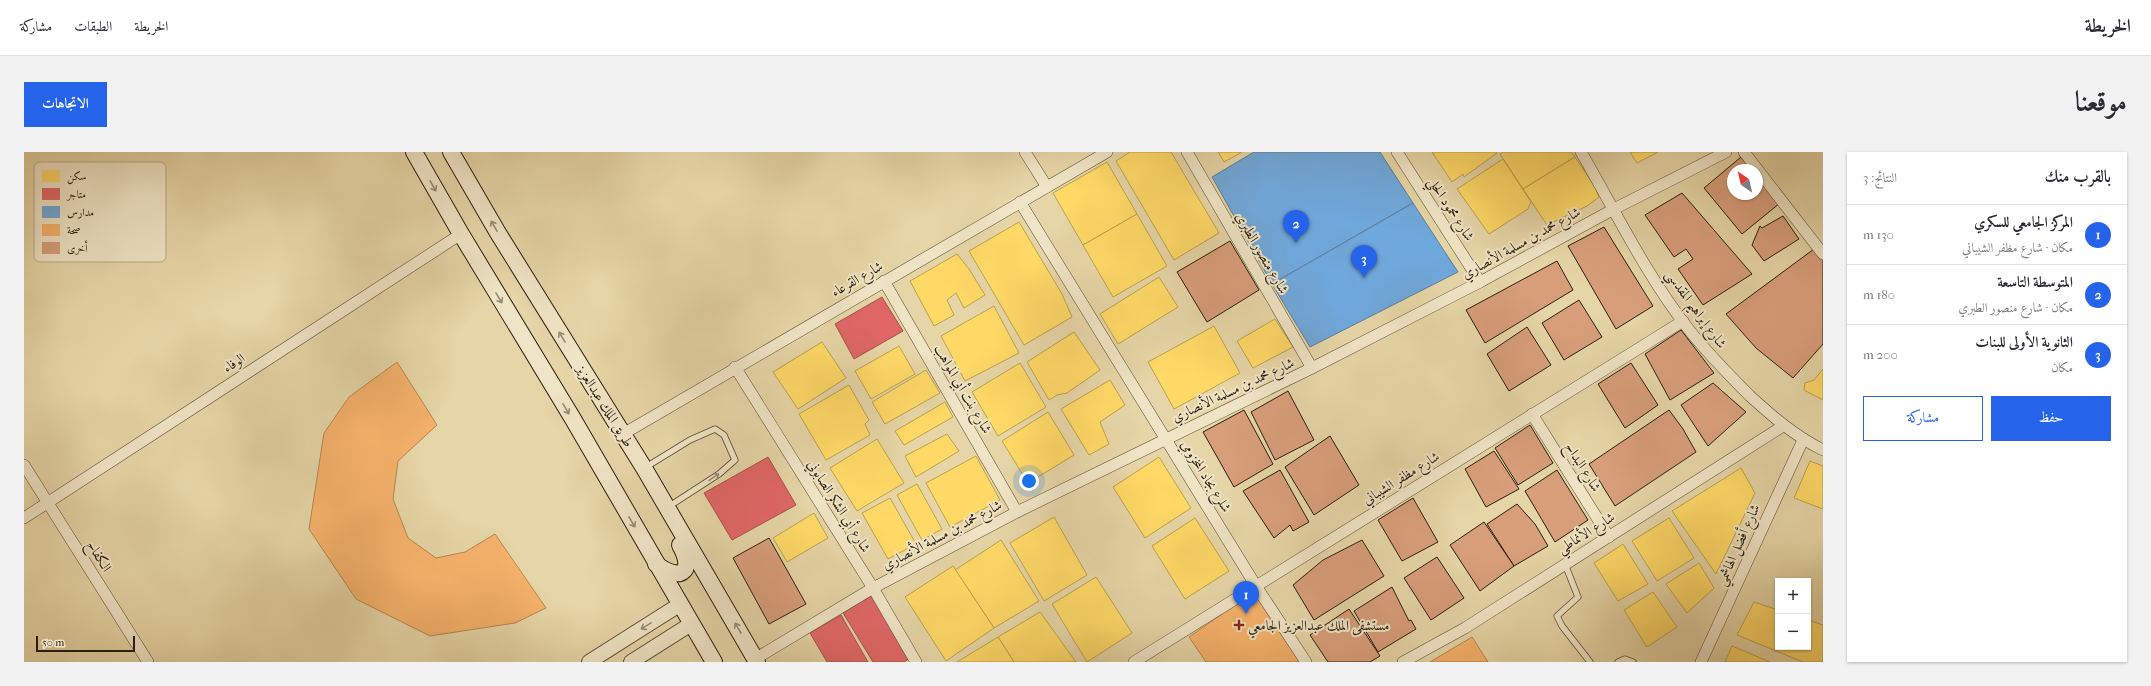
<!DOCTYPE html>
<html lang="ar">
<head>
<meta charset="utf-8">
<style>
  body { margin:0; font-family:"IM FELL French Canon",Amiri,serif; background:#f2f2f3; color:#2b2b33; direction:rtl }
  .controls { position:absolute; right:12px; bottom:12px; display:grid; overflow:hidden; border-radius:0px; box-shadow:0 1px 3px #0004 }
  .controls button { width:36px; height:36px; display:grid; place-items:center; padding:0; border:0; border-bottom:1px solid #e1e1e2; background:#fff; color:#2b2b33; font:20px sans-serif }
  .compass { position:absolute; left:1703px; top:12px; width:36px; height:36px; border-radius:50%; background:#fff; box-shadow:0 1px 3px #0004; rotate:326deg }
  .scale { position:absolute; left:12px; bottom:10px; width:99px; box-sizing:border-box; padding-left:4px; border:2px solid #2b1f0d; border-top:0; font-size:11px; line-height:14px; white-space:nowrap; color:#2b1f0d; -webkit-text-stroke:3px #efe4c5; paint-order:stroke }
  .you { position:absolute; left:1005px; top:329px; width:14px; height:14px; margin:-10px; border:3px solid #fff; border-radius:50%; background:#1a73e8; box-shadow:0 0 0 6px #1a73e833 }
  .badge { display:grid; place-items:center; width:26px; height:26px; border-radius:50%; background:#2563eb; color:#fff; font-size:13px; font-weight:700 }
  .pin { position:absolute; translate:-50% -33px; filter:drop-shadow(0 1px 2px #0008) }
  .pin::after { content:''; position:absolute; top:21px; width:14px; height:12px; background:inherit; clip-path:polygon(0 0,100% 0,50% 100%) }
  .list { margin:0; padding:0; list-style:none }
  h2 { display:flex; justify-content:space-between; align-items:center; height:52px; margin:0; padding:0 16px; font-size:17px }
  h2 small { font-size:13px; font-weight:400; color:#7c7c81 }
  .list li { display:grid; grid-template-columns:26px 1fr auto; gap:12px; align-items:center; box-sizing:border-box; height:60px; padding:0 16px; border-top:1px solid #e1e1e2 }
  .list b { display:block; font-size:15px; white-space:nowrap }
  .list p { margin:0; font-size:13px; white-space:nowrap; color:#7c7c81 }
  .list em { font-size:13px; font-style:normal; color:#7c7c81 }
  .actions { display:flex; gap:8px; padding:12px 16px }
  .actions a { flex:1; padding:9px 0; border:1px solid #2563eb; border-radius:0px; text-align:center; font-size:14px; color:#2563eb }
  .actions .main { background:#2563eb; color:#fff }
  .map { position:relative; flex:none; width:1799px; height:510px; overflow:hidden; direction:ltr; border-radius:0px }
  header { display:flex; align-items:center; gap:24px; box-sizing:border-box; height:56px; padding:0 20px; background:#fff; border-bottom:1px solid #e1e1e2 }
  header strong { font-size:19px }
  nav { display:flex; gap:22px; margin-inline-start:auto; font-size:14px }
  .intro { display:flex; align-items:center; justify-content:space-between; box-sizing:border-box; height:96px; padding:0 24px }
  h1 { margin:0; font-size:28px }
  .button { padding:10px 18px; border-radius:0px; background:#2563eb; color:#fff; font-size:14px; font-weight:700 }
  main { display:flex; gap:24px; padding:0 24px }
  aside { flex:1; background:#fff; border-radius:0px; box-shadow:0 1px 3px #0004 }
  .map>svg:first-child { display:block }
</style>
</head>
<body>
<header>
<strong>الخريطة</strong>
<nav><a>الخريطة</a><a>الطبقات</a><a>مشاركة</a></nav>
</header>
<div class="intro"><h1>موقعنا</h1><a class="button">الاتجاهات</a></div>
<main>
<aside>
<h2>بالقرب منك<small>النتائج: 3</small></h2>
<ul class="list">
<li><span class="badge">1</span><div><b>المركز الجامعي للسكري</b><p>مكان · شارع مظفر الشيباني</p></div><em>130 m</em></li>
<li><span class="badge">2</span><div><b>المتوسطة التاسعة</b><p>مكان · شارع منصور الطبري</p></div><em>180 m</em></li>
<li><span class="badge">3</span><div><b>الثانوية الأولى للبنات</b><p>مكان</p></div><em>200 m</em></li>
</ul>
<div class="actions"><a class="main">حفظ</a><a>مشاركة</a></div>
</aside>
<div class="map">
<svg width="1799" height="510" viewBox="0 0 1799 510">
  <rect width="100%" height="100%" fill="#e6d5a6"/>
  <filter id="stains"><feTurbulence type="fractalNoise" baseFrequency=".005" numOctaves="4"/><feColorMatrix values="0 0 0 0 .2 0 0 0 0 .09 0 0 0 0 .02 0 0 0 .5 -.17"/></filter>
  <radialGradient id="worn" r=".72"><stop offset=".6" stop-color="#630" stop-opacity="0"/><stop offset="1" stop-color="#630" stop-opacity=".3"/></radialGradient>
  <g fill="#ffd966" stroke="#bfa14b">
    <polygon points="1106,0 1147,0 1195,81 1150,108 1092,9"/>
    <polygon points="1194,0 1218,0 1200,10"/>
    <polygon points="1408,0 1472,0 1473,1 1440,25 1439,22 1428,30"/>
    <polygon points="1480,0 1547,0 1551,5 1499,37 1476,2"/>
    <polygon points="1606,0 1634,0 1613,11"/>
    <polygon points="1551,5 1571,35 1575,45 1563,54 1523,73 1499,37"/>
    <polygon points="1479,7 1507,50 1504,57 1465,82 1433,37"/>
    <polygon points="1083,10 1113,62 1059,93 1029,41"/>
    <polygon points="1113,62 1143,114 1089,145 1059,93"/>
    <polygon points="995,70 1038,142 1048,165 1000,193 945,99"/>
    <polygon points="933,102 945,117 961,143 940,156 932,141 923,148 930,163 910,174 886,129"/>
    <polygon points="1135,125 1154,155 1094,192 1076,162"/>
    <polygon points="970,154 995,201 941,229 917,184"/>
    <polygon points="1251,167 1269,195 1229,216 1213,189"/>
    <polygon points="1190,174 1216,221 1150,257 1124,210"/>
    <polygon points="1050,180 1076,218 1043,241 1033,243 1025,248 1003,210"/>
    <polygon points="798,190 822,226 774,257 749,220"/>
    <polygon points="875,194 891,222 847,247 831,219"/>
    <polygon points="996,211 1022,255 974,284 948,240"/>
    <polygon points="1799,217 1799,248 1780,238 1781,231 1790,228"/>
    <polygon points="902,218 916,241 861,272 848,250"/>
    <polygon points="1086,228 1101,253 1076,270 1085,292 1065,303 1037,257"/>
    <polygon points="825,233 845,268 841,272 846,283 802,308 775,262"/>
    <polygon points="921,250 929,265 880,293 871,279"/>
    <polygon points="1024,260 1050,303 1004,331 978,289"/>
    <polygon points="923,282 935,299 892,325 881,304"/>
    <polygon points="853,287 880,331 833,359 806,316"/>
    <polygon points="952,304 976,348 926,375 902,331"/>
    <polygon points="1135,305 1167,356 1121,386 1089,335"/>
    <polygon points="1786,309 1799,314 1799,357 1770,346"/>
    <polygon points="1717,316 1731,341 1692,422 1648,359"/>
    <polygon points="893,332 918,377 898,388 873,343"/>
    <polygon points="866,346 892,392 864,407 838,361"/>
    <polygon points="790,361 804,386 763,410 749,386"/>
    <polygon points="1030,365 1063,423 1020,449 986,391"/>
    <polygon points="1171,366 1205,419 1161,447 1128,394"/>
    <polygon points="1645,366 1670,406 1633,429 1608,389"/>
    <polygon points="977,388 1015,449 970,476 931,418"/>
    <polygon points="1599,392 1624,432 1594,449 1570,411"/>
    <polygon points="1675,411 1690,436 1663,461 1642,432"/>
    <polygon points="929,414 970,476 922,509 881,445"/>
    <polygon points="1072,425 1108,481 1063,510 1028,452"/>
    <polygon points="1629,440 1653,475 1623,495 1600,458"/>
    <polygon points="1730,450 1754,458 1754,495 1784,495 1784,468 1799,473 1799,510 1779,510 1713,483"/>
    <polygon points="1016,460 1052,510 990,510 974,485"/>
    <polygon points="974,485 990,510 933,510"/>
    <polygon points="1708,494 1746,510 1701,510"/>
  </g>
  <g fill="#e06666" stroke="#aa514b">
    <polygon points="858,145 879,179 830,207 811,172"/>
    <polygon points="744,305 772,353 708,388 680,341"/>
    <polygon points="848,443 886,506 880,510 849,510 819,461"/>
    <polygon points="817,463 844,510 803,510 786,481"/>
  </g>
  <g fill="#6fa8dc" stroke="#5b7f9e">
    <polygon points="1230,0 1356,0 1389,51 1248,132 1188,25"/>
    <polygon points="1389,51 1434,120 1286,195 1248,132"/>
  </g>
  <g fill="#f6b26b" stroke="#b9864f">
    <polygon points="373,210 413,273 374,309 369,347 384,386 412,406 441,400 471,382 522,456 491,471 406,484 332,447 285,377 300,281 325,245"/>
    <polygon points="1231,439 1279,510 1182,510 1165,485"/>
    <polygon points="1448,485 1464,510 1406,510"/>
  </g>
  <g fill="#d89e7a" stroke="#2b1f0d">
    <polygon points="1717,5 1729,18 1709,18 1709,42 1733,42 1733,23 1756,51 1718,82 1680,36"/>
    <polygon points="1658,41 1728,122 1679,153 1654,117 1669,107 1662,97 1650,105 1621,63"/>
    <polygon points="1759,64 1775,87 1740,109 1728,93 1736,74 1738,76"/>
    <polygon points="1580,75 1629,154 1592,177 1544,94"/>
    <polygon points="1206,89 1235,138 1183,170 1153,120"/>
    <polygon points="1790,97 1799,107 1799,192 1769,226 1732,196 1702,162"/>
    <polygon points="1533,109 1549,138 1461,191 1442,158"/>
    <polygon points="1555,148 1578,185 1540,208 1518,171"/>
    <polygon points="1503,175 1527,213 1485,239 1463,202"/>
    <polygon points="1657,178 1690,221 1646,248 1621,202"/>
    <polygon points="1607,211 1634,253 1601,276 1574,232"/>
    <polygon points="1689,231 1722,260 1684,294 1657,253"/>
    <polygon points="1264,239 1290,288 1251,308 1227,260"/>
    <polygon points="1220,258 1249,312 1210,335 1179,280"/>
    <polygon points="1645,258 1659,277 1672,300 1591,354 1565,312"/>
    <polygon points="1506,273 1529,311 1494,333 1471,296"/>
    <polygon points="1306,284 1335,333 1290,363 1261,315"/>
    <polygon points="1470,299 1495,337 1462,355 1441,317"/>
    <polygon points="1256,318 1285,370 1269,379 1266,373 1250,386 1219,339"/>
    <polygon points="1533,318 1564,368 1531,390 1501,339"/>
    <polygon points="1389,346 1414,390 1378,409 1354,368"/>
    <polygon points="1493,352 1511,372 1524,394 1490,414 1463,372"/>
    <polygon points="1460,370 1490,414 1456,439 1426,393"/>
    <polygon points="745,386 782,452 745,472 709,406"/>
    <polygon points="1338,388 1360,424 1290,468 1269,433 1299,408"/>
    <polygon points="1413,405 1440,446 1407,468 1380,426"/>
    <polygon points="1368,435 1385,469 1387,468 1392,477 1354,500 1330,459"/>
    <polygon points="1325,457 1356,504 1346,510 1304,510 1286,483"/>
  </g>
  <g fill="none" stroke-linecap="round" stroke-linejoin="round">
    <g stroke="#5a4c33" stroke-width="7">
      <g id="service">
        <polyline points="622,315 666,288 691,277 700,283 711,308 695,322 644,355"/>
        <polyline points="1541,412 1554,445 1533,464 1538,474 1566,510"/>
        <polyline points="1594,510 1601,507 1609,510"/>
      </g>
    </g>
    <g stroke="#5a4c33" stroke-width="12">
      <g id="minor">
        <polyline points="1001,0 1023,35"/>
        <polyline points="1163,0 1288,216"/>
        <polyline points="1373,0 1456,130"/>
        <path d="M1557,0C1592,60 1623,125 1666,179C1685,203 1705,223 1726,244C1749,265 1771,284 1799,298"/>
        <polyline points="1720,0 1799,102"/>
        <polyline points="996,50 1232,434 1282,510"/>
        <polyline points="860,129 993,360"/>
        <polyline points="711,215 849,436 892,510"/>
        <polyline points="1508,262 1585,385"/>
        <polyline points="599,282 1083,0"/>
        <polyline points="0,313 124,510"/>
        <polyline points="0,366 437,82"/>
        <polyline points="731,507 849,436 993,360 1288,216 1456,130 1590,57 1702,0"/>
        <polyline points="1110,510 1659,169"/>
        <polyline points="1379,510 1441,476 1759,274"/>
        <polyline points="1677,510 1779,288"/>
      </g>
    </g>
    <g stroke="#5a4c33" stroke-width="16">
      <g id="tertiary">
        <polyline points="565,510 655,453"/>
        <polyline points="607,510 667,472"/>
      </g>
    </g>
    <g stroke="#2b1f0d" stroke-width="18">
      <g id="secondary">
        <polyline points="390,0 437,82 549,267 690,510"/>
        <polyline points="427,0 474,81 620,316 733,510"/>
        <path d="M632,412C655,430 672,421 656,393"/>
      </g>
    </g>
    <use href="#service" stroke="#efe4c5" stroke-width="5.5"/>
    <use href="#minor" stroke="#efe4c5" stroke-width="11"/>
    <use href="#tertiary" stroke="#efe4c5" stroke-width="14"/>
    <use href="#secondary" stroke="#efe4c5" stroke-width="16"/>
  </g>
  <defs><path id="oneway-shaft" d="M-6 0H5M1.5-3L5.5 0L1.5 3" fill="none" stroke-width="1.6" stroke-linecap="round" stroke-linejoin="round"/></defs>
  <g stroke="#978b72">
    <use href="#oneway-shaft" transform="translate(409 34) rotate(61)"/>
    <use href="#oneway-shaft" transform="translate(470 74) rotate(-120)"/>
    <use href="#oneway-shaft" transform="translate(475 146) rotate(59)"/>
    <use href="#oneway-shaft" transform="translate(538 185) rotate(-121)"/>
    <use href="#oneway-shaft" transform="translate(542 257) rotate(59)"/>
    <use href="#oneway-shaft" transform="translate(690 325) rotate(-34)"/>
    <use href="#oneway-shaft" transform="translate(608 370) rotate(60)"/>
    <use href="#oneway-shaft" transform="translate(622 474) rotate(148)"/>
    <use href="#oneway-shaft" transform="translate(714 476) rotate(-120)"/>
  </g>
  <path fill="#8f2418" stroke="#efe4c5" stroke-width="1.5" d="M1213 467h4v4h4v4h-4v4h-4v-4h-4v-4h4z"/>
  <g text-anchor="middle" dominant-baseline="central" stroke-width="4" stroke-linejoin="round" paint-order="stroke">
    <g font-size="14" fill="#2b1f0d" stroke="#efe4c5">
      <text transform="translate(1427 57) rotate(57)">شارع محمود الحلي</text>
      <text transform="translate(1497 91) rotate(-29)">شارع محمد بن مسلمة الأنصاري</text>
      <text transform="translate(1238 101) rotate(60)">شارع منصور الطبري</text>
      <text transform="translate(833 127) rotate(-30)">شارع القرعاء</text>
      <text transform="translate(1672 157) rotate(54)">شارع إبراهيم المقدسي</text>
      <text transform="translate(210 211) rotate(-33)">الوفاء</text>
      <text transform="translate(939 237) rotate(60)">شارع بنت أبي المواهب</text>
      <text transform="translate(1209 238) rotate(-25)">شارع محمد بن مسلمة الأنصاري</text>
      <text transform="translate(581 254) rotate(58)">طريق الملك عبدالعزيز</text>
      <text transform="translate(1559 315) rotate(58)">شارع البداح</text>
      <text transform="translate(1182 324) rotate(58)">شلرع بجاد المخزومي</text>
      <text transform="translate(1377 326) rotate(-32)">شارع مظفر الشيباني</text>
      <text transform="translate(815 354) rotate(58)">شارع أبي الشكر الصابوني</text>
      <text transform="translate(1562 381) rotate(-32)">شارع الأنماطي</text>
      <text transform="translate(918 383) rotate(-28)">شارع محمد بن مسلمة الأنصاري</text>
      <text transform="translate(1714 393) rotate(-66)">شارع أفضل الهاشمي</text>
      <text transform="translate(75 404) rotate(58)">الكفاح</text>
    </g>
    <g font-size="14" fill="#2b1f0d" stroke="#efe4c5" text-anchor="start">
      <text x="1224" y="473">مستشفى الملك عبدالعزيز الجامعي</text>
    </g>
  </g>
  <rect x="10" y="10" width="132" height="100" rx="6" fill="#efe4c5" stroke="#b4a98e" stroke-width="1"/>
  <rect x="18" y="18" width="18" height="12" fill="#ffd966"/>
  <rect x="18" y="36" width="18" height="12" fill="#e06666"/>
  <rect x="18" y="54" width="18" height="12" fill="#6fa8dc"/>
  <rect x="18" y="72" width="18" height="12" fill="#f6b26b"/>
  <rect x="18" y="90" width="18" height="12" fill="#d89e7a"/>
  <g font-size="11" fill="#2b1f0d">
    <text x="43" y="28">سكن</text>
    <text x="43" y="46">متاجر</text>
    <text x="43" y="64">مدارس</text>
    <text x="43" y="82">صحة</text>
    <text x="43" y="100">أخرى</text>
  </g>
  <rect width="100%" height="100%" filter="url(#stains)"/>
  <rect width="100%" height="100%" fill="url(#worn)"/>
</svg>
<div class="controls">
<button>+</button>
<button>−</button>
</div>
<svg class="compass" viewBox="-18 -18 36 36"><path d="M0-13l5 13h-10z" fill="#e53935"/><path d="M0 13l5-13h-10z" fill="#7c7c81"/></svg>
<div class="scale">50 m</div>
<div class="you"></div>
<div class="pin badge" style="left:1222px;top:462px">1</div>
<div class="pin badge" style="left:1272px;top:91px">2</div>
<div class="pin badge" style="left:1340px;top:126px">3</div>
</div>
</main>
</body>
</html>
